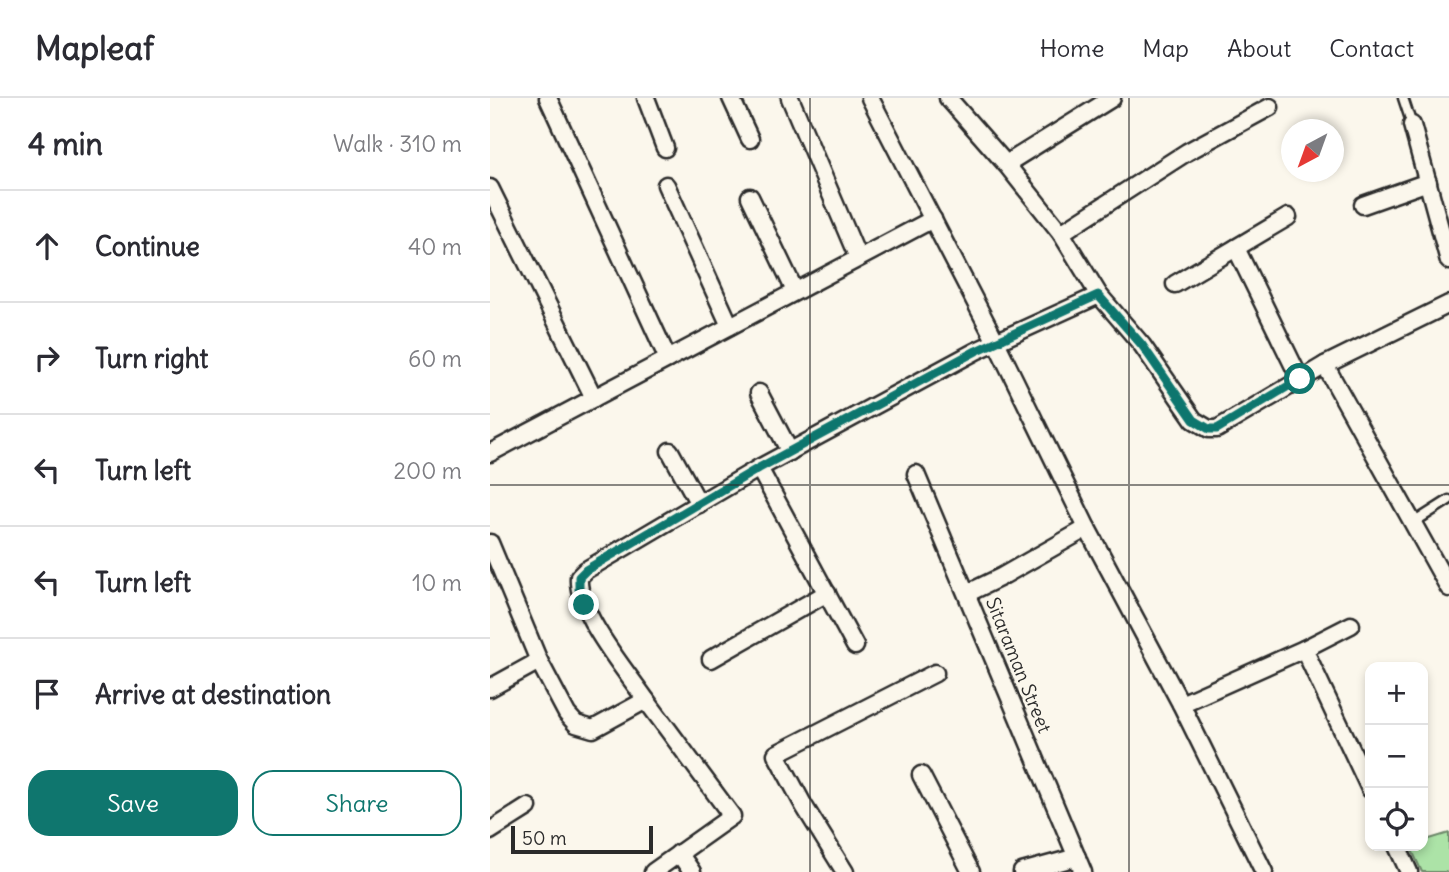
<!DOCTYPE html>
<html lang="en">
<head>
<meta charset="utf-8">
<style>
  body { margin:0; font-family:Delius,sans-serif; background:#f7f7f7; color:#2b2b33 }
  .controls { position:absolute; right:21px; bottom:21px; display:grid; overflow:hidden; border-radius:14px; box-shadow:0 4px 10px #0003 }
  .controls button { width:63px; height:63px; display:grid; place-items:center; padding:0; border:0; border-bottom:2px solid #e1e1e2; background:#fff; color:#2b2b33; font:35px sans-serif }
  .compass { position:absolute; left:791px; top:21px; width:63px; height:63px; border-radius:50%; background:#fff; box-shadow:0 4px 10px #0003; rotate:221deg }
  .scale { position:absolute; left:21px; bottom:18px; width:142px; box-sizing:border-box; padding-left:7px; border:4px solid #2b2b2b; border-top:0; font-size:19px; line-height:24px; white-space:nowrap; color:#2b2b2b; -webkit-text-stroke:5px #fbf7ec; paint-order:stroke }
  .stop { position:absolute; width:21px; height:21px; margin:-16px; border:5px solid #0f766e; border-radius:50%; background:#fff }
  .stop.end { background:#0f766e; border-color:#fff; box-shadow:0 2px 7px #0008 }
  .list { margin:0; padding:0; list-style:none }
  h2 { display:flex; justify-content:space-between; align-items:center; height:91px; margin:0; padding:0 28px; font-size:30px }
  h2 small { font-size:23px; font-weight:400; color:#7c7c81 }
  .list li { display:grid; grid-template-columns:46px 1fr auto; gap:21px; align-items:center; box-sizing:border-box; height:112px; padding:0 28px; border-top:2px solid #e1e1e2 }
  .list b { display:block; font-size:26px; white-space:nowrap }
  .list em { font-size:23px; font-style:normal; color:#7c7c81 }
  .actions { display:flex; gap:14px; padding:21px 28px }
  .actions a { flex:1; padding:16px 0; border:2px solid #0f766e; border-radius:21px; text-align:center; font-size:24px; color:#0f766e }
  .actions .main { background:#0f766e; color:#fff }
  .icon { flex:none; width:38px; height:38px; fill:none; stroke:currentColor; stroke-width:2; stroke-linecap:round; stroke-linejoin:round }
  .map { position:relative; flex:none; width:959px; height:774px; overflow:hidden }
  header { display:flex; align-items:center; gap:42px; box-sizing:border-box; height:98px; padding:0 35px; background:#fff; border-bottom:2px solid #e1e1e2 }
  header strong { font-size:33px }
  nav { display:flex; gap:38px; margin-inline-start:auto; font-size:24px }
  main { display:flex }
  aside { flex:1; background:#fff }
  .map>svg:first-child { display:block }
</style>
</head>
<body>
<header>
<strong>Mapleaf</strong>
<nav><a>Home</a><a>Map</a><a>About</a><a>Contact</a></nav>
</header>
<main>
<aside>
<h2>4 min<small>Walk · 310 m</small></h2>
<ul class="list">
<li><svg class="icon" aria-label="ahead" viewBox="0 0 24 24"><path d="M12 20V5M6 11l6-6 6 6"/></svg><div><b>Continue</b></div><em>40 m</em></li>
<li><svg class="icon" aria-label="right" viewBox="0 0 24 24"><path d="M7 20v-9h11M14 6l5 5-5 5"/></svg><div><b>Turn right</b></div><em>60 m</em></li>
<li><svg class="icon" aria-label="left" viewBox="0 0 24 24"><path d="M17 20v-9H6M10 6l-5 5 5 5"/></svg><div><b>Turn left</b></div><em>200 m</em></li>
<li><svg class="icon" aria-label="left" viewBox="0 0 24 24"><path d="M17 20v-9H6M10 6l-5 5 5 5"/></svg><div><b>Turn left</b></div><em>10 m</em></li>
<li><svg class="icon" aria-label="arrive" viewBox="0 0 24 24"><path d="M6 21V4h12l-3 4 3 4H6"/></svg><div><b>Arrive at destination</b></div></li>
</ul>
<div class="actions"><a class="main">Save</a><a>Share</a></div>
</aside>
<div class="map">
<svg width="959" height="774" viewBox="0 0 959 774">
  <rect width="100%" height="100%" fill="#fbf7ec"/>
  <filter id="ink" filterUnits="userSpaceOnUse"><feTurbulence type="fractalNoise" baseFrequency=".0143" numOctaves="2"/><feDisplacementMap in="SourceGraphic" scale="14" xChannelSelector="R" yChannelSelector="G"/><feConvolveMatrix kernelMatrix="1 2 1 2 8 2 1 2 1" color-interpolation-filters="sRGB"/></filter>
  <g filter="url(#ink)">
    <polygon fill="#ace3a7" stroke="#6c8769" stroke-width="2" points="959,735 959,774 932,774 920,748 933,748 933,743"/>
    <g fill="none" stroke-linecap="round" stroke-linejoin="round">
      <g stroke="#2b2b2b" stroke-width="13">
        <g id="service">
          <polyline points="913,0 922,27"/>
          <polyline points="923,425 959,402"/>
        </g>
      </g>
      <g stroke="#2b2b2b" stroke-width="21">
        <g id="minor">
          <polyline points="58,0 178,261"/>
          <polyline points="156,0 175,50"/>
          <polyline points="241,0 260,41"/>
          <polyline points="300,0 368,160"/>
          <polyline points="380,0 506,244 597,430 691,606 774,774"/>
          <polyline points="458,0 516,66 622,0"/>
          <polyline points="922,27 959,163"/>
          <polyline points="516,66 571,135 697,54 780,9"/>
          <polyline points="176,87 240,228"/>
          <polyline points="0,90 104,300 443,121"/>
          <polyline points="260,99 305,193"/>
          <polyline points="873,107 938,84"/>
          <polyline points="571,135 609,197 652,247 704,322 719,331 727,331 835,267"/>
          <polyline points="746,150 810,281"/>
          <polyline points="685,186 798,119"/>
          <polyline points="959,206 835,267 959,490"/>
          <polyline points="269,295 300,354"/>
          <polyline points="180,353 209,406"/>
          <polyline points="0,355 104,300"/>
          <polyline points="269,370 486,253 609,197"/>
          <polyline points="426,376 593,774"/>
          <polyline points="0,445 49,563 77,616 86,626 103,631 156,602 242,718 163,774"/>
          <polyline points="478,495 511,479 597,430"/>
          <polyline points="814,551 861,527"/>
          <polyline points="221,561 337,495"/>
          <polyline points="0,590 49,563"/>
          <path d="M156,602C136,573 86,514 89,479L96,472L269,370L365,548"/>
          <polyline points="691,606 814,551 880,691"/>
          <polyline points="431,677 481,774"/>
          <polyline points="0,733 38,709"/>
          <polyline points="907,748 919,774"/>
          <polyline points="189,755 202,774"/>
          <polyline points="355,774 314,708 286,656 445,575"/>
          <polyline points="532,774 587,759"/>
        </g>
      </g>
      <use href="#service" stroke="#fbf7ec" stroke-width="8"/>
      <use href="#minor" stroke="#fbf7ec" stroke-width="16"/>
    </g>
  </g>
  <g fill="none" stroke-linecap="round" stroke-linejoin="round" filter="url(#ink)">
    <polyline stroke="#0f766e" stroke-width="9" points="94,507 89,491 89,479 96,472 269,370 486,253 608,197 652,247 704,322 719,331 727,331 810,281"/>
  </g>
  <path fill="none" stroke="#2b2b2b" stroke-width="2" stroke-opacity="0.55" d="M320,0V774M639,0V774M0,387H959"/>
  <g text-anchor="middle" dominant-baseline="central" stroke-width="5" stroke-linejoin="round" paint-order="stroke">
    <g font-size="19" fill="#2b2b2b" stroke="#fbf7ec">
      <text transform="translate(529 567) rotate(68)">Sitaraman Street</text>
    </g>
  </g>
</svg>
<div class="controls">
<button>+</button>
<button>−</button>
<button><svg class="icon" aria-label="locate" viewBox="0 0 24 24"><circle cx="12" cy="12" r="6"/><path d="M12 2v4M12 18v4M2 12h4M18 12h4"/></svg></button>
</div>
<svg class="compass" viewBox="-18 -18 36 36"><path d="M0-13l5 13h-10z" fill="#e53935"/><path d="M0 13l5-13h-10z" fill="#7c7c81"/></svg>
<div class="scale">50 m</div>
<div class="stop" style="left:810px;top:281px"></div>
<div class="stop end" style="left:94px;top:507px"></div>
</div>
</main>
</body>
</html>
